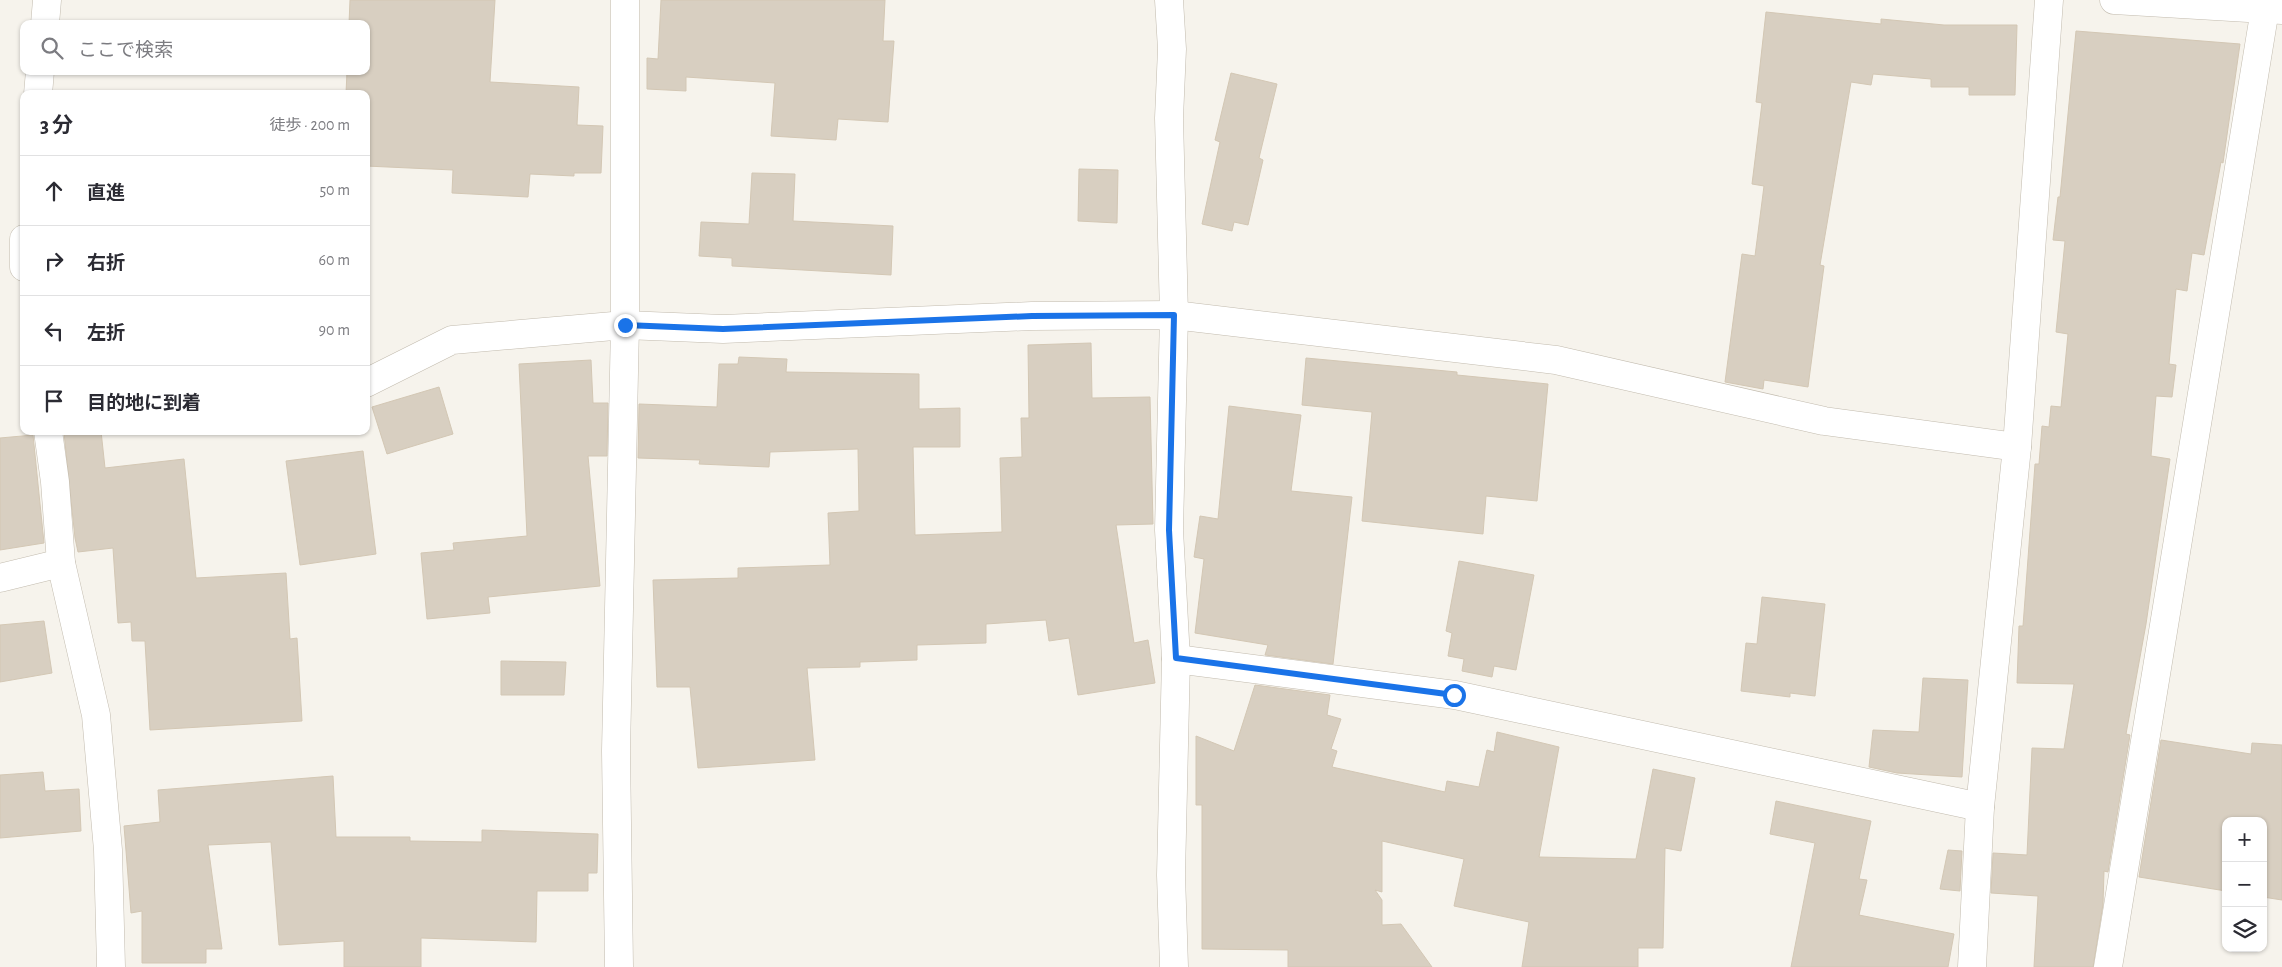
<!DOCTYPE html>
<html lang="ja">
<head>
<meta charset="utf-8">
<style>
  body { margin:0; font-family:"Alegreya Sans","Noto Sans JP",sans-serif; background:#f2f2f3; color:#2b2b33 }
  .controls { position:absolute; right:15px; bottom:15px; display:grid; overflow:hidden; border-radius:10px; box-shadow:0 1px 4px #0004 }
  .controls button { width:45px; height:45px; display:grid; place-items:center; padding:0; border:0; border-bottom:1px solid #e1e1e2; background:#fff; color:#2b2b33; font:25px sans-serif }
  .stop { position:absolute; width:15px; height:15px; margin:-11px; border:4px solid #1a73e8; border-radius:50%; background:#fff }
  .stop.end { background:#1a73e8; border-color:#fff; box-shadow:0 1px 5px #0008 }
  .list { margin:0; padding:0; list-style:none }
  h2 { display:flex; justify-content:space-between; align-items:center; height:65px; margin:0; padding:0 20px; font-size:21px }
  h2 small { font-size:16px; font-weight:400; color:#7c7c81 }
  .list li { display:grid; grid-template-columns:32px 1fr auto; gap:15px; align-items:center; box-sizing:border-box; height:70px; padding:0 20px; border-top:1px solid #e1e1e2 }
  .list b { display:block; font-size:19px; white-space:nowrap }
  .list em { font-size:16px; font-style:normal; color:#7c7c81 }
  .icon { flex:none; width:28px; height:28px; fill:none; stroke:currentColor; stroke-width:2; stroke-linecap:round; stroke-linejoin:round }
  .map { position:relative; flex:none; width:2282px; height:967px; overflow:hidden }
  .search { position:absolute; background:#fff; box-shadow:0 1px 4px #0004; left:20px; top:20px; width:350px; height:55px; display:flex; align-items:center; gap:12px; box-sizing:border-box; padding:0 18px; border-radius:10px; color:#7c7c81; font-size:19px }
  .panel { position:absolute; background:#fff; box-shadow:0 1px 4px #0004; left:20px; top:90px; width:350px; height:345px; border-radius:10px }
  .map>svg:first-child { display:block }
</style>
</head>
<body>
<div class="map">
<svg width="2282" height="967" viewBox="0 0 2282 967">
  <rect width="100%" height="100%" fill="#f6f3ec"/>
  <g fill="#d8cfc1" stroke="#d3c7b4">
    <polygon points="350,0 495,0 490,82 579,87 577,125 603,126 601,173 574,173 574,176 530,174 528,197 452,193 453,170 366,166 366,94 346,94 347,71 366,71 366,24 349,24"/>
    <polygon points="661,0 885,0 883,41 894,41 888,122 838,119 836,140 771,136 775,83 686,77 686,91 647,89 647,58 658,59"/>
    <polygon points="1766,12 1881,24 1881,19 1944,25 2017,25 2015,95 1969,95 1969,87 1931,87 1931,79 1873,74 1871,85 1851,82 1820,265 1824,266 1808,387 1764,380 1763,389 1725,382 1742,254 1755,256 1764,186 1752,184 1762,103 1756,102"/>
    <polygon points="2076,31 2240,44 2223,163 2221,162 2204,255 2192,253 2187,291 2176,289 2169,364 2176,365 2172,397 2156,396 2151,456 2170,459 2146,624 2126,734 2130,735 2108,872 2104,871 2103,904 2093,967 2034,967 2038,896 1991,893 1993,853 2027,855 2032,748 2064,749 2074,684 2017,683 2019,626 2023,626 2035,464 2039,464 2042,426 2049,427 2051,406 2061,407 2068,334 2056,332 2065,241 2053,240 2058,197 2060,197"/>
    <polygon points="1231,73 1277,84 1259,158 1263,160 1248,225 1234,222 1232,231 1202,224 1220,142 1215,140"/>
    <polygon points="1079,169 1118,170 1117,223 1078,221"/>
    <polygon points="752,173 795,174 793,221 893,226 891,275 732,266 732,258 699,256 701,222 749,224"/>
    <polygon points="1091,343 1092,398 1150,397 1153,524 1116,525 1134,643 1148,640 1155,683 1078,695 1069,638 1049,641 1046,620 986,624 986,643 917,645 917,660 860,662 860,667 807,668 815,760 698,768 690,687 657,687 653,580 738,578 738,568 830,565 828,513 859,511 858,449 770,452 769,467 699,464 700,460 638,458 639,404 717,407 719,364 738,364 739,357 787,359 786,372 919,374 919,409 960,408 960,447 913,447 915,535 1002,532 1000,458 1022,457 1021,418 1029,418 1028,345"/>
    <polygon points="1306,358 1457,372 1457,375 1548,384 1537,501 1486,496 1483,534 1362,521 1372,412 1302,405"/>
    <polygon points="591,360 593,403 608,403 607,456 588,456 600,586 488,597 490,613 427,619 421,553 454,550 453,543 527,536 519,364"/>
    <polygon points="439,387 453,434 387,454 372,407"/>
    <polygon points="1229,406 1301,415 1291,491 1352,497 1333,664 1265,655 1268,645 1195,633 1204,559 1194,557 1200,516 1218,519"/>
    <polygon points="101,431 105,468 184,459 196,578 286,573 290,639 297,638 302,721 150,730 145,641 132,641 131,622 118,623 113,548 78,552 75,538 64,433"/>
    <polygon points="33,435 44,543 0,550 0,438"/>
    <polygon points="363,451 376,554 300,565 286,461"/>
    <polygon points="1459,561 1534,575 1516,670 1494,666 1492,677 1462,671 1464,659 1448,656 1452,633 1446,631"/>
    <polygon points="1762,597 1825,604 1815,696 1790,693 1790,697 1741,691 1746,643 1757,644"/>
    <polygon points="44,621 52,673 0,682 0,625"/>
    <polygon points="501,661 566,662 564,695 501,695"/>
    <polygon points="1923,678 1968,680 1962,777 1897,773 1869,767 1873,730 1919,732"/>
    <polygon points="1255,685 1330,695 1327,715 1341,719 1331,749 1337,751 1332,767 1445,792 1447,781 1479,787 1487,750 1494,752 1497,732 1559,747 1539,857 1636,859 1653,769 1695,778 1681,851 1665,848 1663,948 1638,948 1638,967 1522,967 1529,922 1454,906 1464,859 1382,841 1382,892 1375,890 1382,900 1382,925 1401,924 1432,967 1288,967 1288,950 1202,949 1202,805 1196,805 1196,736 1234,751"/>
    <polygon points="2161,740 2251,754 2252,743 2282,745 2282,900 2263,897 2263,821 2226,821 2226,891 2139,877"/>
    <polygon points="43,772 45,791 79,789 81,831 0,838 0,775"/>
    <polygon points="333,776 336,837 410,837 410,841 482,842 482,830 598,834 597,873 588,873 588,891 537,891 536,942 421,938 421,967 344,967 344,941 279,945 271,842 208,845 222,949 206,949 206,963 142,963 142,911 131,913 124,826 160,822 158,790"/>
    <polygon points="1776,801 1871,821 1859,879 1867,880 1859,915 1954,934 1948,967 1791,967 1815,843 1770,834"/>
    <polygon points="1948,850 1962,851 1960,891 1940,889"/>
  </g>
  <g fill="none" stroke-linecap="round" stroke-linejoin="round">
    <g stroke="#c2bbae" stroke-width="29">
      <g id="minor">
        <polyline points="1169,0 1172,49 1169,118 1174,315 1169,530 1176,659 1171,875 1174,967"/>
        <polyline points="2114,0 2282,10"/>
        <polyline points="45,24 47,0"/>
        <polyline points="38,94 40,71"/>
        <polyline points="24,239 24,267"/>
        <polyline points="366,383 452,340 625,325 723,329 1032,316 1174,315 1556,360 1824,421 2017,447"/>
        <polyline points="48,431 55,482 61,563 96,715 108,850 111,967"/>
        <polyline points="0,578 61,563"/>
        <polyline points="1176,659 1455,695 1980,807"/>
        <polyline points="619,967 616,751 625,325 625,0"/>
        <polyline points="1972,967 1980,807 2017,447 2049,0"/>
        <polyline points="2108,967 2265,9"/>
      </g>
    </g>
    <use href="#minor" stroke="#fff" stroke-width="28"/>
  </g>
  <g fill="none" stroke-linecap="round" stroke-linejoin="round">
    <polyline stroke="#1a73e8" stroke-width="6" points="625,325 723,329 1032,316 1174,315 1169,530 1176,658 1454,695"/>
  </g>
</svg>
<div class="controls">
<button>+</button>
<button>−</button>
<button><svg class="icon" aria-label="layers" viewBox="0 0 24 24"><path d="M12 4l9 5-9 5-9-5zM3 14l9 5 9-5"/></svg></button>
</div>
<div class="stop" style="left:1454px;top:695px"></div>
<div class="stop end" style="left:625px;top:325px"></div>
<div class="search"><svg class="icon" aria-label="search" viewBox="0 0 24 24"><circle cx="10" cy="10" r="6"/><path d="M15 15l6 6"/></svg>ここで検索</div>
<section class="panel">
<h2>3 分<small>徒歩 · 200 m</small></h2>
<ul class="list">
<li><svg class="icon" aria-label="ahead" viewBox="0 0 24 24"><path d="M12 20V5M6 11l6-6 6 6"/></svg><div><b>直進</b></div><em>50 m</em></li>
<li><svg class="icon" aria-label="right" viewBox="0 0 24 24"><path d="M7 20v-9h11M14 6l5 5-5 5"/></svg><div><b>右折</b></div><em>60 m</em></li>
<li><svg class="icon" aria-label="left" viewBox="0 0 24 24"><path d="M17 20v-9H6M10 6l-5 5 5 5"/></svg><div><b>左折</b></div><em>90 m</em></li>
<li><svg class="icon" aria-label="arrive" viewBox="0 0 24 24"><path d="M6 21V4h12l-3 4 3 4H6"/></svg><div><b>目的地に到着</b></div></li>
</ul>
</section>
</div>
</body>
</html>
